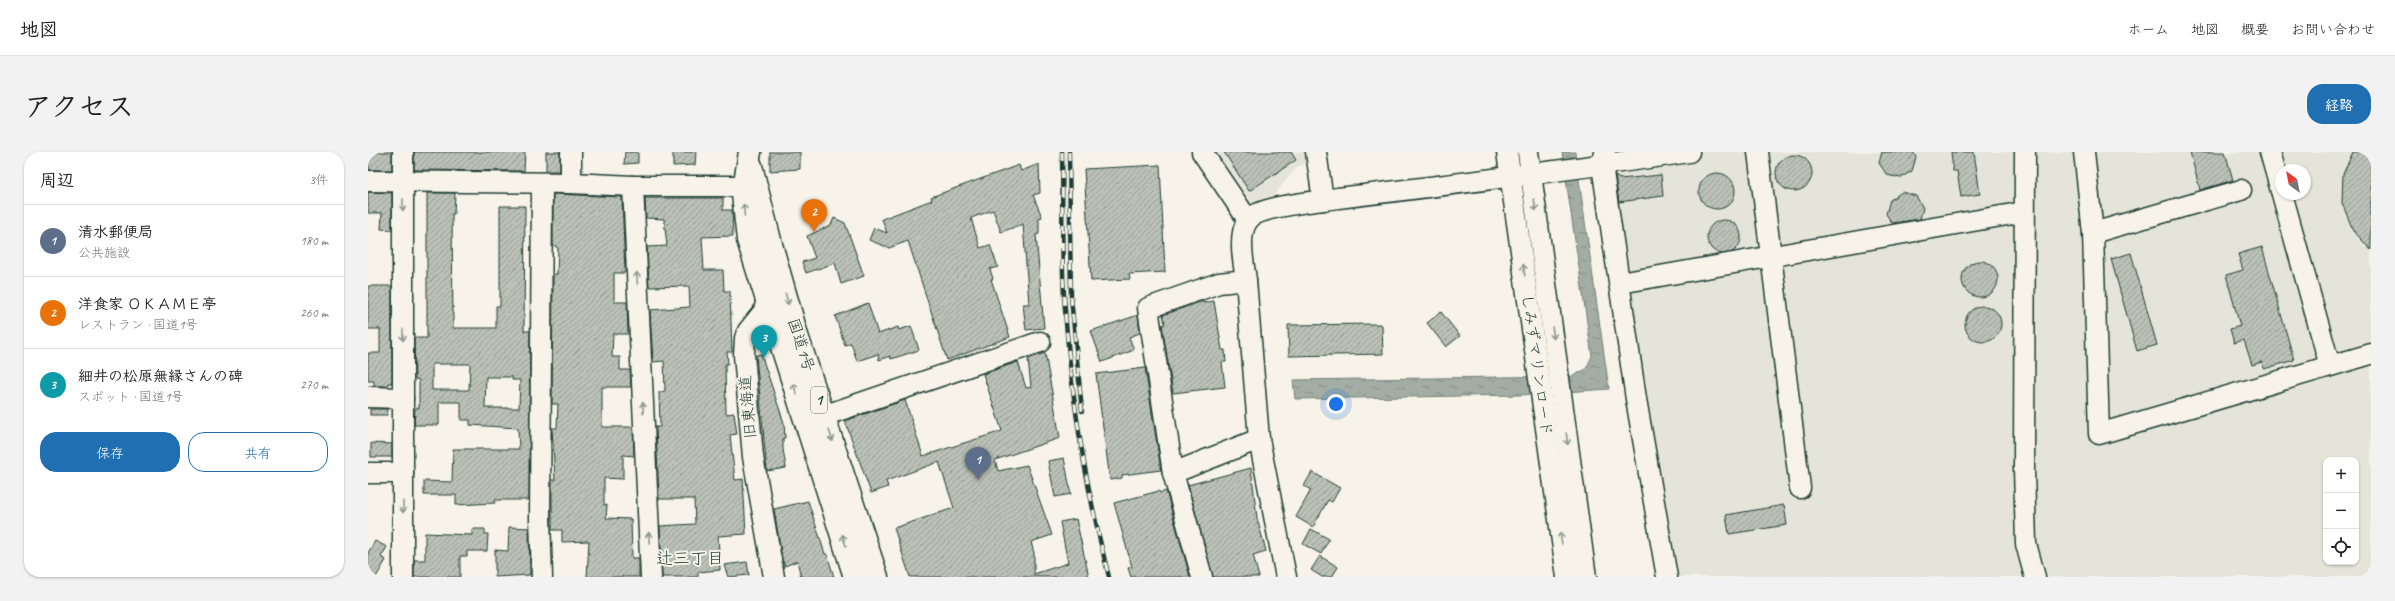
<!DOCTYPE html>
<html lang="ja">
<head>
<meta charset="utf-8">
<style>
  body { margin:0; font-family:Caveat,"Klee One",sans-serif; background:#f2f2f2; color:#222 }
  .controls { position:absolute; right:12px; bottom:12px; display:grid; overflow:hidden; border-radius:8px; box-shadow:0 1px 3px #0004 }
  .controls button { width:36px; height:36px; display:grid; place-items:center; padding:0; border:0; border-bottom:1px solid #e0e0e0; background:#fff; color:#222; font:20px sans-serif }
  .compass { position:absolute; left:1907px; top:12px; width:36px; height:36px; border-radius:50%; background:#fff; box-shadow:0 1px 3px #0004; rotate:328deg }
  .you { position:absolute; left:968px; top:252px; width:14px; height:14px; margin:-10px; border:3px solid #fff; border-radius:50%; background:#1a73e8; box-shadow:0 0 0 6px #1a73e833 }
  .badge { display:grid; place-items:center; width:26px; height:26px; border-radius:50%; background:#1f6fb2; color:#fff; font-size:13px; font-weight:700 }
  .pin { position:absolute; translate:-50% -33px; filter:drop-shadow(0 1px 2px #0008) }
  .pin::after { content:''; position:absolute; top:21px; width:14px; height:12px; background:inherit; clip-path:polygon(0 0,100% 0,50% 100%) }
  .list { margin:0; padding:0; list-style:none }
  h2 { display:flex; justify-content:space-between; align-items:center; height:52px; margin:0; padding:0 16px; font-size:17px }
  h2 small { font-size:13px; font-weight:400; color:#767676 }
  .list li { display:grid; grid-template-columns:26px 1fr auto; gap:12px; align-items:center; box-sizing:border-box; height:72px; padding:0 16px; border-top:1px solid #e0e0e0 }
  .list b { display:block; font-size:15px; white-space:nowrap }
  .list p { margin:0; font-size:13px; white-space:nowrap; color:#767676 }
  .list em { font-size:13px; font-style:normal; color:#767676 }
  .actions { display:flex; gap:8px; padding:12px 16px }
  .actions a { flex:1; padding:9px 0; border:1px solid #1f6fb2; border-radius:16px; text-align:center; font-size:14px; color:#1f6fb2 }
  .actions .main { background:#1f6fb2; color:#fff }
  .icon { flex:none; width:22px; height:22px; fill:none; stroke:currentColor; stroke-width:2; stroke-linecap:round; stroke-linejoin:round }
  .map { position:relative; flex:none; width:2003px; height:425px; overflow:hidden; border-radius:16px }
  header { display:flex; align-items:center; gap:24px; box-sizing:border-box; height:56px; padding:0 20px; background:#fff; border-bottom:1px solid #e0e0e0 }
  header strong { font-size:19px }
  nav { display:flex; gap:22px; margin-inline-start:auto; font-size:14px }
  .intro { display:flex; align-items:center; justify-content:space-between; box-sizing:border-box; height:96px; padding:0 24px }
  h1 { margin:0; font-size:28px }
  .button { padding:10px 18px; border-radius:16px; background:#1f6fb2; color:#fff; font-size:14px; font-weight:700 }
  main { display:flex; gap:24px; padding:0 24px }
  aside { flex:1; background:#fff; border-radius:16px; box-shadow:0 1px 3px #0004 }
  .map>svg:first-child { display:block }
</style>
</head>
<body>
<header>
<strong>地図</strong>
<nav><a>ホーム</a><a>地図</a><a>概要</a><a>お問い合わせ</a></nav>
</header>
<div class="intro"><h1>アクセス</h1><a class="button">経路</a></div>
<main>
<aside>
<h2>周辺<small>3件</small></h2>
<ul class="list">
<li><span class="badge" style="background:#5c6f8a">1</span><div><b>清水郵便局</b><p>公共施設</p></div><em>180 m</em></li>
<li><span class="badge" style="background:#e8710a">2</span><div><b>洋食家 ＯＫＡＭＥ亭</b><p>レストラン · 国道1号</p></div><em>260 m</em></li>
<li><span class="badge" style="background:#0f9aa8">3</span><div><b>細井の松原無縁さんの碑</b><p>スポット · 国道1号</p></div><em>270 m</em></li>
</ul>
<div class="actions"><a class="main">保存</a><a>共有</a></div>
</aside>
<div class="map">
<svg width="2003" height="425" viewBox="0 0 2003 425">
  <defs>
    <pattern id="water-ripples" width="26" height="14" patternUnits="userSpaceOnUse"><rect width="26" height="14" fill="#a4ada3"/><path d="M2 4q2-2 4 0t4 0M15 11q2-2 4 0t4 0" fill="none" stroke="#858e86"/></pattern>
    <pattern id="building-hatch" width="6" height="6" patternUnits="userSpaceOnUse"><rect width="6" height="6" fill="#bbc1b6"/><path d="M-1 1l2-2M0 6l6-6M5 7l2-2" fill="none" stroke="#979e95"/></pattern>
  </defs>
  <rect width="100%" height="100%" fill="#f7f3e8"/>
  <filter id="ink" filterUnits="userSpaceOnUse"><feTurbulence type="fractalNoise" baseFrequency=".025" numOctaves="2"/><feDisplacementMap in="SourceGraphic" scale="8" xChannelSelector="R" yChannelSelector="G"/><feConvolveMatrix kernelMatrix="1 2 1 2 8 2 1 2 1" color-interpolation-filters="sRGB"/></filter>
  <g filter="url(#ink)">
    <g fill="#e5e4d9" fill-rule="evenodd">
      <polygon points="840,0 941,0 943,11 930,14 902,48 877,52"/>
      <path d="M1243,0H2003V425H1299ZM1913,18H1937V42H1913ZM1958,308H1988V410H1958Z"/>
    </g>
    <polygon fill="url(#water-ripples)" stroke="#6f8077" points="1194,0 1207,0 1241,237 1152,243 927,247 925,228 1205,224 1218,217 1224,204"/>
    <g fill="url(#building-hatch)" stroke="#1f3d34" fill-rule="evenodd">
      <rect x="1" y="0" width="23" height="18"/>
      <polygon points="46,0 157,0 156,19 46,18"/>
      <rect x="178" y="0" width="14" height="19"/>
      <polygon points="257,0 270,0 270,11 256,12"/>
      <polygon points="305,0 328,0 327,13 305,14"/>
      <polygon points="402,0 432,0 432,17 402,19"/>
      <polygon points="856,0 923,0 928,8 881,39"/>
      <polygon points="1514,0 1545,0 1548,5 1544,19 1532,26 1519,23 1511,11"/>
      <polygon points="1583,0 1606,0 1612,42 1593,45 1589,19 1585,19"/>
      <polygon points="1822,0 1857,0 1865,28 1832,38"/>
      <polygon points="1985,0 2003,0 2003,98 1985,78 1974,51 1975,22"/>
      <circle cx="1426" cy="21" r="18"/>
      <polygon points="671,12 672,41 665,43 674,65 671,66 671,82 668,83 676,176 658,178 655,152 661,152 655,72 633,80 625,58 603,66 612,96 622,93 630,115 622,117 625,127 623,127 642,185 579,208 540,89 521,96 501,88 506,76 519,81 514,67 564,48 563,45 651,13 653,19"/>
      <polygon points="792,13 797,120 761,122 762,127 723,129 716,17"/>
      <circle cx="1349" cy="39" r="18"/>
      <polygon points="1293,23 1295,44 1251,50 1247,24 1252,27"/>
      <polygon points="0,40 24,41 24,78 13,77 14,61 0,61"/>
      <polygon points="1534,40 1548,44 1555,56 1552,67 1524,71 1518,62 1522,48"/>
      <path d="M59,41H87L86,62H84L85,176H128V154H132V54H157L156,179H162L161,348H127V351L88,353V343H56V329L84,330L85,297H151L150,276L102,273V268H93V250H71V273H46L47,256H51V228L47,227L46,186H59ZM64,212H102L101,238H64ZM118,225H144V228H152L151,256H117Z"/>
      <polygon points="185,42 254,45 257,121 246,121 246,150 259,150 260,182 245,182 244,205 252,205 252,218 262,218 263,235 234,235 234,275 265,275 266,304 255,303 255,327 236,326 236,353 239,353 238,366 263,367 264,406 271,406 271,425 219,425 221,389 194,390 194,378 184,378 184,328 187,328 184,276 189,276 190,252 184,252 185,122 189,122 190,96 185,93"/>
      <polygon points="277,46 355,46 355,58 364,58 365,84 334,85 336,118 355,118 356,139 362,139 364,200 359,200 360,212 357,212 358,262 366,261 369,282 362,283 367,328 375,327 378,382 350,384 352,418 330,420 330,425 294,425 292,374 327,372 326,347 291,347 288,275 292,275 291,240 297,239 296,209 285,210 282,158 322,155 321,134 281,135 279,95 299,94 296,67 278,66"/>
      <polygon points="466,66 477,71 496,124 473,132 467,111 438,121 434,110 447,106 439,84 463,73"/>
      <circle cx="1356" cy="85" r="17"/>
      <polygon points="1894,95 1926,208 1896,217 1894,210 1884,213 1876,188 1866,191 1862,177 1872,174 1858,123 1875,118 1870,102"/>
      <polygon points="1763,101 1789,193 1769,199 1743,107"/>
      <circle cx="1612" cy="127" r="18"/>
      <polygon points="0,134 24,134 24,231 20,231 20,234 6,234 6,229 0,229 0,201 12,201 12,177 0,177"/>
      <polygon points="835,149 835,151 846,149 854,198 857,198 858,210 854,210 857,235 805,241 794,173 797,172 795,163"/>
      <polygon points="500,151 510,182 530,175 531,178 543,174 551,198 523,207 522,204 511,208 510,202 489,209 483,191 477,193 467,164"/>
      <circle cx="1615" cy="172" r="18"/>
      <polygon points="1073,160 1092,184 1078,195 1059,171"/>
      <polygon points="770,163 772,181 761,185 766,198 734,210 723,179"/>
      <polygon points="1011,172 1014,173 1015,202 921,204 920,173"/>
      <polygon points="677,201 692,286 627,308 630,319 659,313 684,383 663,390 666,401 666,422 700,411 692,370 708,367 721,425 542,425 526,376 586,356 571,310 518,329 520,335 503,341 477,269 537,248 555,304 634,279 615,222 650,210 658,236 663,235 660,207"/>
      <polygon points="393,202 416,271 417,286 415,286 415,297 418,316 399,319 388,203"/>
      <polygon points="777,216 793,318 754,323 754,326 742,328 728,222"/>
      <rect x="2" y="257" width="17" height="6"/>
      <polygon points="3,291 24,292 24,305 3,305"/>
      <polygon points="696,306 703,342 687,345 680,309"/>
      <polygon points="883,316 889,366 898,399 885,403 891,425 845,425 820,333"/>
      <polygon points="944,320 972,336 964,350 960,348 945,375 928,365 943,338 936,334"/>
      <polygon points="791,339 792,341 798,339 822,425 763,425 760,416 764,415 746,351"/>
      <polygon points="440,349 457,402 459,402 466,425 433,425 429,409 417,414 414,407 406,357"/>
      <polygon points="1416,353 1419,373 1361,382 1358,363"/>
      <polygon points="141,375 161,376 162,423 127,425 127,398 140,399"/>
      <polygon points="104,377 117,377 117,382 120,382 119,399 99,399 99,404 92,404 92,425 46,425 46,408 57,408 57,381 104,383"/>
      <polygon points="943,377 961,387 953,402 935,392"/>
      <polygon points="7,389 19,395 13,405 18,408 8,425 0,425 0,401"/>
      <polygon points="952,404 970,415 964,425 954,425 943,418"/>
      <polygon points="379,410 381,423 360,425 356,413"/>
    </g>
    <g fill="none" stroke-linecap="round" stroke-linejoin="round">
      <g stroke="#1f3d34" stroke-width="23">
        <g id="minor">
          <polyline points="35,0 35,425"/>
          <polyline points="834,0 880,68"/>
          <polyline points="948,0 955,48"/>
          <polyline points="1139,0 1199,425"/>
          <polyline points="1160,0 1218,425"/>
          <polyline points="1390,0 1432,336"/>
          <polyline points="1657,0 1656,316 1658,392 1667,425"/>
          <polyline points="1716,0 1725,81"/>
          <polyline points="1902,0 1913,39"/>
          <polyline points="1237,1 1234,13 1268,247 1299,425"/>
          <polyline points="0,29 203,31 265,34 388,34"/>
          <polyline points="174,31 172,366 174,425"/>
          <polyline points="203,31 203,0"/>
          <polyline points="265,34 283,425"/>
          <polyline points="1873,38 1725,81 1731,282 2003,202"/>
          <polyline points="1914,42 1962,214"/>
          <polyline points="1252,131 1656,60"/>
          <polyline points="401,138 396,159 380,179 377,186 376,203 385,305 406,425"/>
          <polyline points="0,245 35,246"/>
          <polyline points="440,269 672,190"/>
          <polyline points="0,321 35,321"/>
          <polyline points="805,321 891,287"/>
          <polyline points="834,425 805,321 780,156 851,131 878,128"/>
          <path d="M918,425L891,287L878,128C876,112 869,83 880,68C890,54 951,49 970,46C1087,32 1204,18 1321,0"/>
        </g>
      </g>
      <g stroke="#1f3d34" stroke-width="25">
        <g id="highway">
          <polyline points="382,0 375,42 380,88 487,425"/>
          <polyline points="383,14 404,96 430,187 509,425"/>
        </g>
      </g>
      <use href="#minor" stroke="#f7f3e8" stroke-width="20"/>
      <use href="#highway" stroke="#f7f3e8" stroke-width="22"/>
      <g stroke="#1f3d34" stroke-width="4.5">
        <g id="rail">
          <path d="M694,0C695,48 693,95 696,143C702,238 717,333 741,425"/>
          <polyline points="701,0 703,145 714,259"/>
        </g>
      </g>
      <use href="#rail" stroke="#f7f3e8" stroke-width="3" stroke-dasharray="9" stroke-linecap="butt"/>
    </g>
    <defs><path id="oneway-shaft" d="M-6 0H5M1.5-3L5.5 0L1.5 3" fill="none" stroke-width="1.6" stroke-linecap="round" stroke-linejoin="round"/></defs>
    <g stroke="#8b988e">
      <use href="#oneway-shaft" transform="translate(35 53) rotate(90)"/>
      <use href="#oneway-shaft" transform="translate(1167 53) rotate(82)"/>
      <use href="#oneway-shaft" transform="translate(376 58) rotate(-94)"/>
      <use href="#oneway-shaft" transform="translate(1156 118) rotate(-98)"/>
      <use href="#oneway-shaft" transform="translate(269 126) rotate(-93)"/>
      <use href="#oneway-shaft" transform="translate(419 147) rotate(74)"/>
      <use href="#oneway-shaft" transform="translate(1185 181) rotate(82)"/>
      <use href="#oneway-shaft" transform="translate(35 183) rotate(90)"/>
      <use href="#oneway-shaft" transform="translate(427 237) rotate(-109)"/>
      <use href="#oneway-shaft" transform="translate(275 256) rotate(-93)"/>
      <use href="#oneway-shaft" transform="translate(463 284) rotate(72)"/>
      <use href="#oneway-shaft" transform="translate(1199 287) rotate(82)"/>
      <use href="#oneway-shaft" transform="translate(35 355) rotate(90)"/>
      <use href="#oneway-shaft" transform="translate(281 386) rotate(-93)"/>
      <use href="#oneway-shaft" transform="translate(1193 386) rotate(-98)"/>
      <use href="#oneway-shaft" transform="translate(476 388) rotate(-108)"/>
    </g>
  </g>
  <g text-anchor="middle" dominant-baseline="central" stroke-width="4" stroke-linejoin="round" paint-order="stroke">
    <rect fill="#f7f3e8" stroke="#60746a" stroke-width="1" x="443" y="235" width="16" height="26" rx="3"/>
    <g font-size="15" font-weight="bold" fill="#1f3d34">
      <text x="451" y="248">1</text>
    </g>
    <g font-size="16" fill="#1f3d34" stroke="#f7f3e8">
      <text transform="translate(433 193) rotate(72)">国道1号</text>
      <text transform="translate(1169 213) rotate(82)">しみずマリンロード</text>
      <text transform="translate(380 255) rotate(-95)">旧東海道</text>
    </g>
    <g font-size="17" fill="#1f3d34" stroke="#f7f3e8">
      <text x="322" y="406">辻三丁目</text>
    </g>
  </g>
</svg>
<div class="controls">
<button>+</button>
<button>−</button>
<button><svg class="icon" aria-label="locate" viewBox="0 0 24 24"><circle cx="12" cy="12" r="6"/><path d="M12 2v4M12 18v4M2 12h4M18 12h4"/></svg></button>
</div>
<svg class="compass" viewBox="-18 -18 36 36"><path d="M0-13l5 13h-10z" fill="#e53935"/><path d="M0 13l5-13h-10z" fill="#767676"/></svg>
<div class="you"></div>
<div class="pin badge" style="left:610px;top:328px;background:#5c6f8a">1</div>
<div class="pin badge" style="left:446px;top:80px;background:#e8710a">2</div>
<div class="pin badge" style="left:396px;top:206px;background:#0f9aa8">3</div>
</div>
</main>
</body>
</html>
